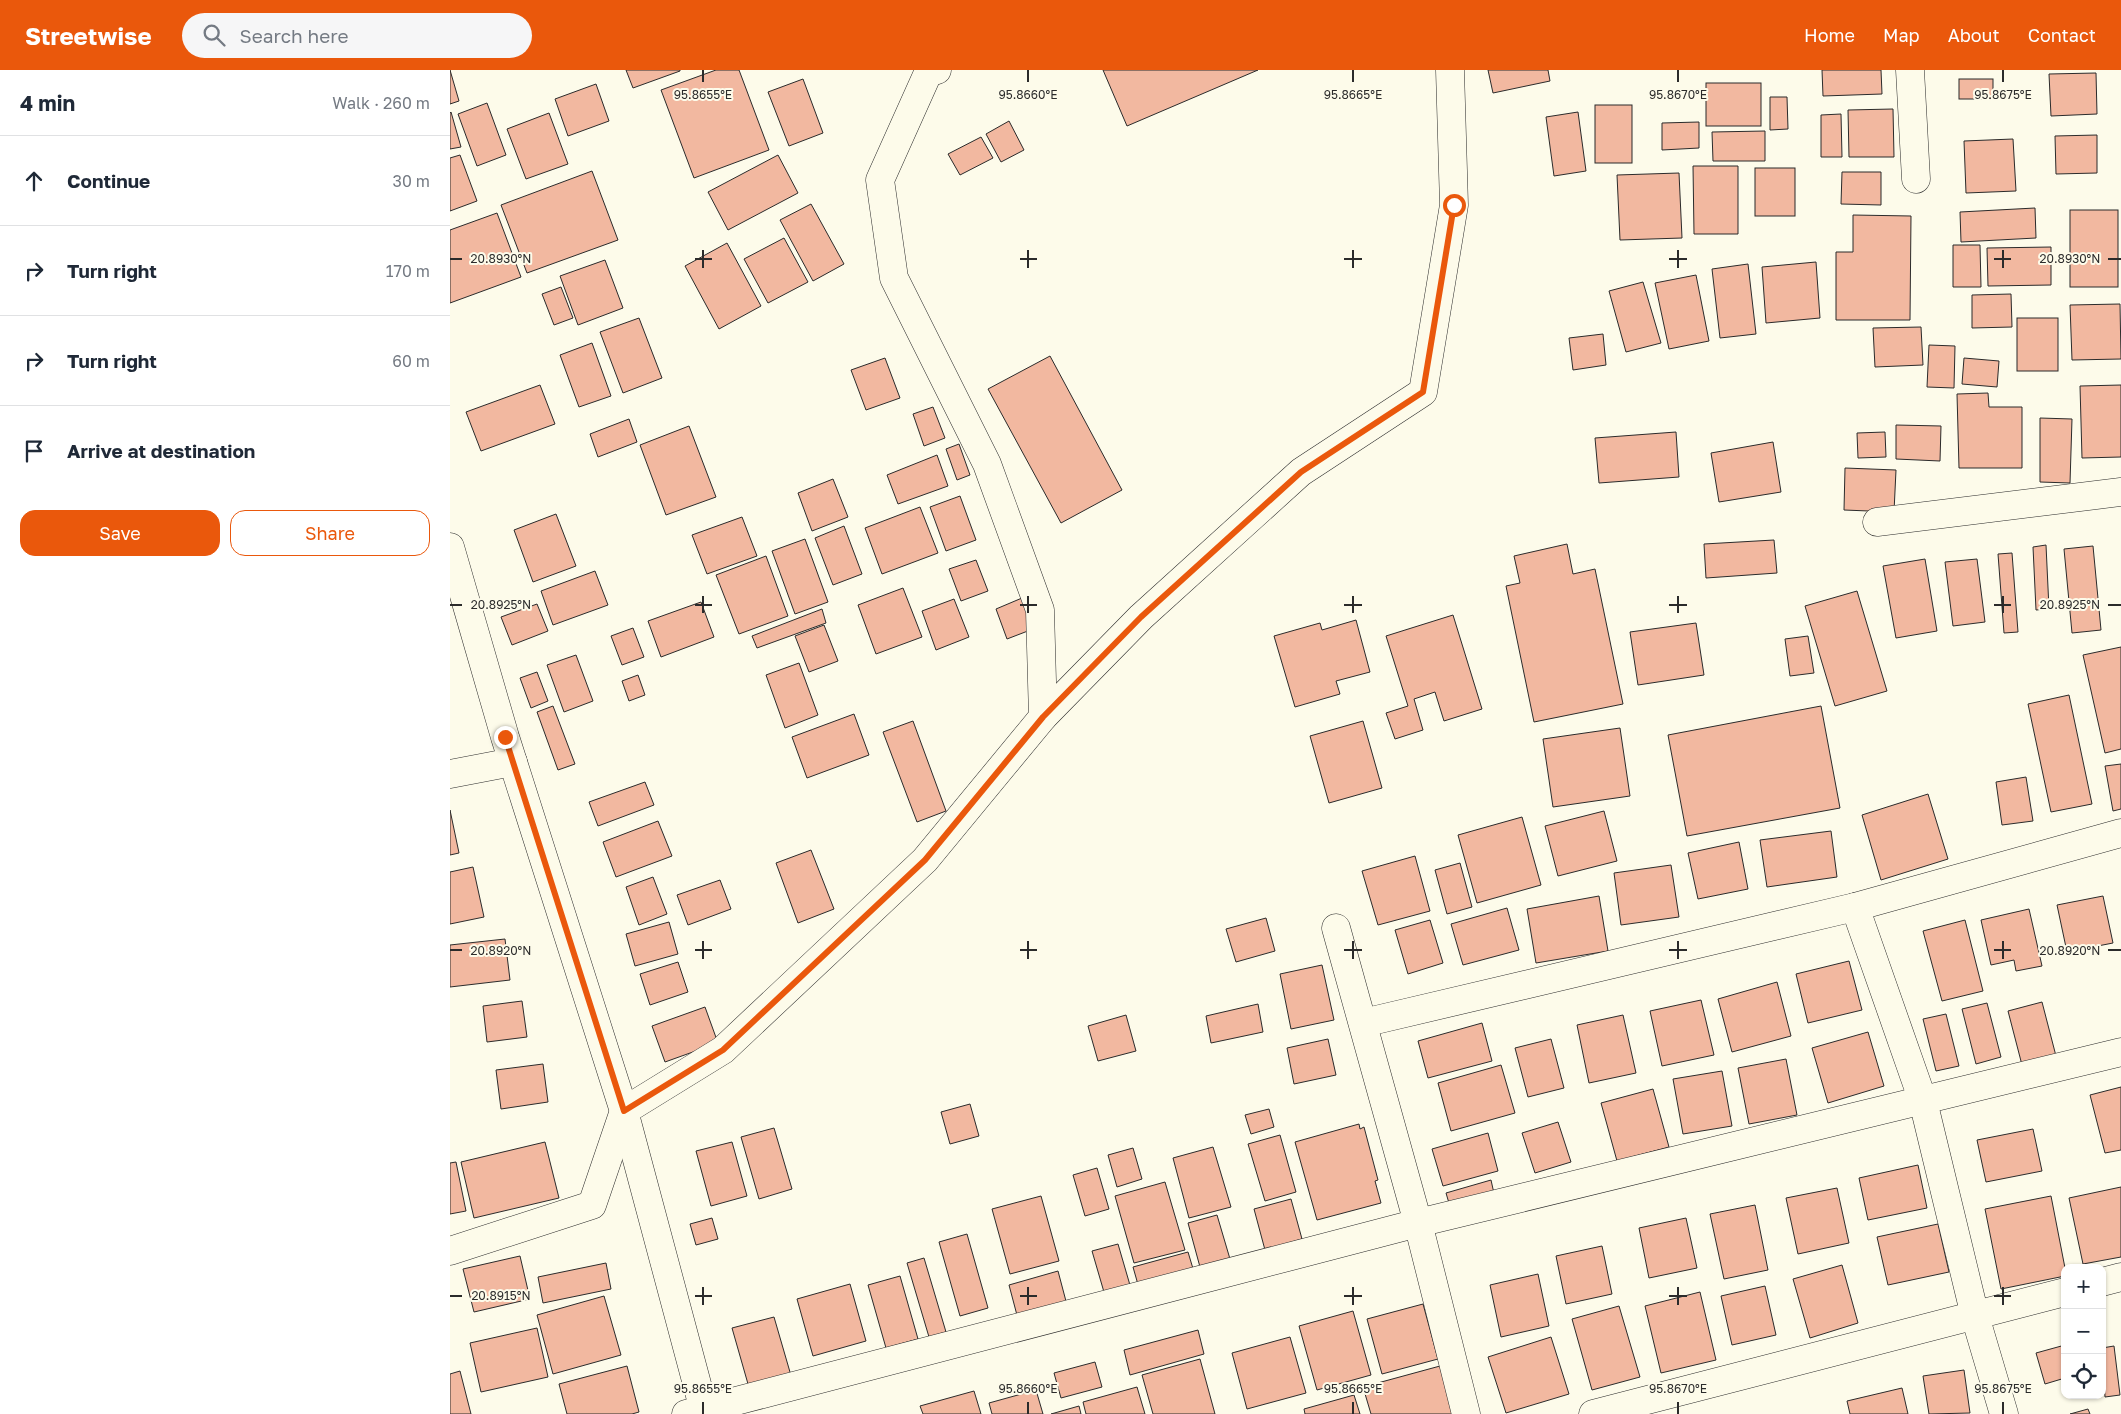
<!DOCTYPE html>
<html lang="en">
<head>
<meta charset="utf-8">
<style>
  body { margin:0; font-family:"Golos Text",sans-serif; background:#f6f6f7; color:#1f2937 }
  .controls { position:absolute; right:15px; bottom:15px; display:grid; overflow:hidden; border-radius:10px; box-shadow:0 1px 4px #0004 }
  .controls button { width:45px; height:45px; display:grid; place-items:center; padding:0; border:0; border-bottom:1px solid #e0e1e3; background:#fff; color:#1f2937; font:25px sans-serif }
  .stop { position:absolute; width:15px; height:15px; margin:-11px; border:4px solid #ea580c; border-radius:50%; background:#fff }
  .stop.end { background:#ea580c; border-color:#fff; box-shadow:0 1px 5px #0008 }
  .list { margin:0; padding:0; list-style:none }
  h2 { display:flex; justify-content:space-between; align-items:center; height:65px; margin:0; padding:0 20px; font-size:21px }
  h2 small { font-size:16px; font-weight:400; color:#747a83 }
  .list li { display:grid; grid-template-columns:32px 1fr auto; gap:15px; align-items:center; box-sizing:border-box; height:90px; padding:0 20px; border-top:1px solid #e0e1e3 }
  .list b { display:block; font-size:19px; white-space:nowrap }
  .list em { font-size:16px; font-style:normal; color:#747a83 }
  .actions { display:flex; gap:10px; padding:15px 20px }
  .actions a { flex:1; padding:11px 0; border:1px solid #ea580c; border-radius:15px; text-align:center; font-size:18px; color:#ea580c }
  .actions .main { background:#ea580c; color:#fff }
  .icon { flex:none; width:28px; height:28px; fill:none; stroke:currentColor; stroke-width:2; stroke-linecap:round; stroke-linejoin:round }
  .map { position:relative; flex:none; width:1671px; height:1344px; overflow:hidden }
  header { display:flex; align-items:center; gap:30px; box-sizing:border-box; height:70px; padding:0 25px; background:#ea580c; color:#fff }
  header strong { font-size:24px }
  nav { display:flex; gap:28px; margin-inline-start:auto; font-size:18px }
  .search { width:350px; height:45px; background:#f6f6f7; display:flex; align-items:center; gap:12px; box-sizing:border-box; padding:0 18px; border-radius:28px; color:#747a83; font-size:19px }
  main { display:flex }
  aside { flex:1; background:#fff }
  .map>svg:first-child { display:block }
</style>
</head>
<body>
<header>
<strong>Streetwise</strong>
<div class="search"><svg class="icon" aria-label="search" viewBox="0 0 24 24"><circle cx="10" cy="10" r="6"/><path d="M15 15l6 6"/></svg>Search here</div>
<nav><a>Home</a><a>Map</a><a>About</a><a>Contact</a></nav>
</header>
<main>
<aside>
<h2>4 min<small>Walk · 260 m</small></h2>
<ul class="list">
<li><svg class="icon" aria-label="ahead" viewBox="0 0 24 24"><path d="M12 20V5M6 11l6-6 6 6"/></svg><div><b>Continue</b></div><em>30 m</em></li>
<li><svg class="icon" aria-label="right" viewBox="0 0 24 24"><path d="M7 20v-9h11M14 6l5 5-5 5"/></svg><div><b>Turn right</b></div><em>170 m</em></li>
<li><svg class="icon" aria-label="right" viewBox="0 0 24 24"><path d="M7 20v-9h11M14 6l5 5-5 5"/></svg><div><b>Turn right</b></div><em>60 m</em></li>
<li><svg class="icon" aria-label="arrive" viewBox="0 0 24 24"><path d="M6 21V4h12l-3 4 3 4H6"/></svg><div><b>Arrive at destination</b></div></li>
</ul>
<div class="actions"><a class="main">Save</a><a>Share</a></div>
</aside>
<div class="map">
<svg width="1671" height="1344" viewBox="0 0 1671 1344">
  <rect width="100%" height="100%" fill="#fdfbea"/>
  <g fill="#f2b8a0" stroke="#2b2b2b">
    <polygon points="0,0 9,31 0,34"/>
    <polygon points="176,0 230,0 230,1 183,18"/>
    <polygon points="266,0 289,0 319,80 244,108 211,20"/>
    <polygon points="653,0 808,0 677,56"/>
    <polygon points="1038,0 1098,0 1100,11 1043,23"/>
    <polygon points="1372,0 1431,0 1432,24 1373,26"/>
    <polygon points="1646,3 1647,44 1601,46 1599,4"/>
    <polygon points="353,9 373,63 339,76 318,22"/>
    <rect x="1509" y="9" width="34" height="20"/>
    <rect x="1256" y="13" width="55" height="43"/>
    <polygon points="146,14 159,51 118,66 105,29"/>
    <polygon points="1320,27 1337,27 1338,59 1320,60"/>
    <polygon points="37,33 56,85 27,96 8,44"/>
    <rect x="1145" y="35" width="37" height="58"/>
    <polygon points="1443,39 1444,87 1399,87 1398,40"/>
    <polygon points="1,42 11,77 0,79 0,43"/>
    <polygon points="1128,42 1136,101 1104,106 1096,47"/>
    <polygon points="99,43 118,94 76,109 57,59"/>
    <polygon points="1391,44 1392,87 1371,87 1371,45"/>
    <polygon points="559,51 574,80 551,92 536,64"/>
    <polygon points="1249,52 1249,78 1212,80 1212,53"/>
    <polygon points="1315,61 1315,91 1263,91 1262,62"/>
    <polygon points="1647,65 1647,103 1606,104 1605,66"/>
    <polygon points="531,67 543,88 510,105 498,84"/>
    <polygon points="1563,69 1566,121 1516,123 1514,71"/>
    <polygon points="10,85 27,131 0,141 0,88"/>
    <polygon points="328,85 348,123 278,160 258,122"/>
    <polygon points="1243,96 1288,96 1288,164 1244,164"/>
    <rect x="1305" y="98" width="40" height="48"/>
    <polygon points="142,101 168,170 77,203 51,135"/>
    <polygon points="1392,102 1431,102 1431,135 1391,134"/>
    <polygon points="1229,103 1232,168 1170,170 1167,105"/>
    <polygon points="361,134 394,194 363,211 330,150"/>
    <polygon points="1585,138 1586,168 1511,172 1510,142"/>
    <rect x="1620" y="140" width="48" height="77"/>
    <polygon points="47,143 71,207 0,233 0,160"/>
    <polygon points="1403,145 1461,146 1460,250 1386,250 1386,182 1403,182"/>
    <polygon points="334,168 358,212 318,233 294,189"/>
    <polygon points="277,173 311,236 269,259 235,196"/>
    <polygon points="1503,175 1530,175 1531,217 1503,217"/>
    <polygon points="1601,177 1601,215 1538,216 1537,178"/>
    <polygon points="155,190 173,238 128,255 110,206"/>
    <polygon points="1366,192 1370,248 1316,253 1312,197"/>
    <polygon points="1298,194 1306,264 1270,268 1262,199"/>
    <polygon points="1246,205 1259,271 1219,279 1205,213"/>
    <polygon points="1193,212 1211,273 1176,282 1159,221"/>
    <polygon points="111,217 123,248 104,255 92,224"/>
    <polygon points="1561,224 1562,257 1522,258 1522,225"/>
    <polygon points="1670,234 1671,289 1622,290 1620,235"/>
    <polygon points="189,248 212,308 173,323 150,262"/>
    <rect x="1567" y="248" width="41" height="53"/>
    <polygon points="1471,257 1473,295 1425,297 1423,258"/>
    <polygon points="1153,264 1156,295 1123,300 1119,268"/>
    <polygon points="142,273 161,326 129,337 110,285"/>
    <polygon points="1479,275 1505,276 1504,318 1477,317"/>
    <polygon points="600,286 672,420 611,453 538,319"/>
    <polygon points="435,288 450,328 416,340 401,300"/>
    <polygon points="1514,288 1549,291 1547,317 1512,314"/>
    <polygon points="90,315 105,354 31,381 16,342"/>
    <polygon points="1671,315 1671,387 1632,388 1630,316"/>
    <polygon points="1538,323 1539,337 1572,337 1572,398 1509,398 1507,324"/>
    <polygon points="483,337 495,368 474,376 463,344"/>
    <polygon points="1590,348 1622,349 1620,413 1590,412"/>
    <polygon points="179,349 187,372 148,387 140,364"/>
    <polygon points="1446,355 1491,356 1490,391 1446,389"/>
    <polygon points="239,356 266,427 216,445 190,375"/>
    <polygon points="1226,362 1229,407 1149,413 1145,368"/>
    <polygon points="1435,362 1436,387 1408,388 1407,363"/>
    <polygon points="1323,372 1331,422 1269,432 1261,383"/>
    <polygon points="509,374 520,405 507,410 496,379"/>
    <polygon points="487,385 498,416 448,434 437,405"/>
    <polygon points="1395,398 1446,400 1444,442 1394,440"/>
    <polygon points="383,409 398,447 362,461 348,423"/>
    <polygon points="510,426 526,470 496,481 480,437"/>
    <polygon points="470,437 488,483 432,504 415,458"/>
    <polygon points="106,444 126,496 83,512 64,460"/>
    <polygon points="292,447 307,486 257,504 242,465"/>
    <polygon points="394,456 412,504 383,515 365,468"/>
    <polygon points="355,469 378,532 345,544 322,481"/>
    <polygon points="1324,470 1327,503 1256,508 1254,474"/>
    <polygon points="1117,474 1123,504 1145,499 1173,634 1084,652 1056,516 1070,513 1064,486"/>
    <polygon points="1596,475 1599,539 1586,540 1583,477"/>
    <polygon points="1643,476 1651,560 1622,563 1614,479"/>
    <polygon points="1562,483 1568,562 1554,563 1548,484"/>
    <polygon points="316,486 338,546 289,564 266,505"/>
    <polygon points="1475,489 1487,561 1446,568 1433,496"/>
    <polygon points="1527,489 1535,552 1503,556 1495,492"/>
    <polygon points="526,490 538,521 511,531 499,499"/>
    <polygon points="145,501 158,535 103,555 91,521"/>
    <polygon points="453,518 472,567 426,584 408,535"/>
    <polygon points="1407,521 1437,621 1385,636 1355,536"/>
    <polygon points="572,528 583,559 557,569 546,539"/>
    <polygon points="504,529 519,567 486,580 472,541"/>
    <polygon points="251,532 264,567 211,587 198,551"/>
    <polygon points="87,534 98,561 62,575 51,547"/>
    <polygon points="372,539 376,553 307,578 302,566"/>
    <polygon points="1003,545 1032,639 994,651 985,622 964,629 973,660 945,669 936,643 958,636 936,566"/>
    <polygon points="906,550 920,602 886,611 890,624 845,637 824,566 870,553 872,560"/>
    <polygon points="1246,553 1254,605 1188,615 1180,562"/>
    <polygon points="374,555 388,591 359,602 345,566"/>
    <polygon points="183,558 194,587 172,595 161,566"/>
    <polygon points="1358,566 1364,603 1340,606 1335,569"/>
    <polygon points="1671,577 1671,679 1655,683 1633,585"/>
    <polygon points="126,585 143,631 114,642 97,595"/>
    <polygon points="349,593 368,645 335,658 316,605"/>
    <polygon points="87,602 98,631 81,638 70,608"/>
    <polygon points="188,605 195,625 179,631 172,611"/>
    <polygon points="1619,625 1642,734 1601,742 1578,634"/>
    <polygon points="103,636 125,694 108,700 87,642"/>
    <polygon points="1371,636 1390,738 1237,766 1218,665"/>
    <polygon points="404,644 419,685 357,708 342,667"/>
    <polygon points="463,651 496,741 467,752 433,662"/>
    <polygon points="913,651 932,718 879,733 860,666"/>
    <polygon points="1170,658 1180,726 1103,737 1093,669"/>
    <polygon points="1671,694 1671,739 1663,741 1655,696"/>
    <polygon points="1576,707 1583,751 1552,755 1546,712"/>
    <polygon points="195,712 204,735 148,756 139,732"/>
    <polygon points="1478,724 1498,789 1431,810 1412,745"/>
    <polygon points="0,740 9,783 0,785"/>
    <polygon points="1154,741 1167,791 1108,806 1095,756"/>
    <polygon points="1072,747 1091,815 1027,833 1008,765"/>
    <polygon points="208,751 222,786 166,807 153,772"/>
    <polygon points="1381,761 1387,807 1317,817 1310,770"/>
    <polygon points="1289,772 1298,819 1248,829 1238,783"/>
    <polygon points="361,780 384,839 348,853 326,793"/>
    <polygon points="965,786 980,841 928,855 912,801"/>
    <polygon points="1010,793 1022,837 997,844 985,800"/>
    <polygon points="1221,795 1229,847 1171,855 1164,803"/>
    <polygon points="23,797 34,847 0,854 0,802"/>
    <polygon points="203,807 217,844 189,855 176,817"/>
    <polygon points="270,810 281,839 238,855 227,825"/>
    <polygon points="1149,826 1158,881 1086,893 1077,839"/>
    <polygon points="1653,826 1663,873 1617,882 1607,835"/>
    <polygon points="1057,838 1069,880 1013,895 1001,854"/>
    <polygon points="1579,839 1592,896 1566,901 1564,890 1541,895 1531,850"/>
    <polygon points="816,848 825,881 786,892 776,859"/>
    <polygon points="980,850 993,893 958,904 945,860"/>
    <polygon points="1515,850 1533,921 1492,931 1473,861"/>
    <polygon points="219,852 228,884 185,896 176,864"/>
    <polygon points="55,869 60,910 0,917 0,875"/>
    <polygon points="1399,891 1412,940 1358,953 1346,904"/>
    <polygon points="228,892 238,922 200,935 190,904"/>
    <polygon points="872,895 884,950 841,959 830,904"/>
    <polygon points="1327,912 1341,966 1282,982 1268,929"/>
    <polygon points="1251,930 1264,985 1212,996 1200,941"/>
    <polygon points="72,931 77,967 37,972 33,936"/>
    <polygon points="1592,932 1606,986 1572,995 1558,941"/>
    <polygon points="1537,933 1551,987 1526,994 1512,939"/>
    <polygon points="808,934 813,962 761,973 756,946"/>
    <polygon points="255,937 268,973 215,992 202,956"/>
    <polygon points="1496,944 1509,996 1486,1001 1473,949"/>
    <polygon points="676,945 686,981 648,991 638,956"/>
    <polygon points="1173,945 1186,1003 1139,1013 1127,955"/>
    <polygon points="1032,953 1042,991 978,1008 968,971"/>
    <polygon points="1418,962 1434,1016 1378,1033 1362,978"/>
    <polygon points="878,969 886,1005 844,1014 837,978"/>
    <polygon points="1101,969 1114,1018 1078,1027 1065,978"/>
    <polygon points="1336,989 1347,1045 1299,1054 1288,998"/>
    <polygon points="93,994 98,1032 51,1039 46,1000"/>
    <polygon points="1051,995 1065,1043 1001,1061 988,1013"/>
    <polygon points="1272,1001 1282,1056 1233,1064 1223,1009"/>
    <polygon points="1671,1017 1671,1080 1655,1083 1640,1025"/>
    <polygon points="1203,1019 1219,1077 1167,1091 1151,1033"/>
    <polygon points="520,1034 529,1066 500,1074 491,1042"/>
    <polygon points="819,1039 824,1057 801,1064 795,1045"/>
    <polygon points="1108,1052 1121,1092 1085,1103 1072,1063"/>
    <polygon points="909,1054 910,1059 914,1057 928,1110 925,1111 931,1133 867,1150 845,1072"/>
    <polygon points="324,1058 342,1119 309,1129 291,1067"/>
    <polygon points="1583,1059 1592,1101 1536,1112 1527,1070"/>
    <polygon points="1038,1063 1048,1101 993,1116 982,1079"/>
    <polygon points="830,1065 846,1122 815,1131 798,1074"/>
    <polygon points="95,1072 109,1128 24,1148 11,1092"/>
    <polygon points="282,1072 297,1126 261,1136 246,1081"/>
    <polygon points="763,1077 781,1137 739,1148 723,1088"/>
    <polygon points="683,1078 692,1109 667,1117 658,1085"/>
    <polygon points="6,1092 16,1141 0,1144 0,1093"/>
    <polygon points="1468,1095 1477,1138 1418,1150 1409,1108"/>
    <polygon points="647,1098 659,1139 635,1146 623,1105"/>
    <polygon points="1041,1110 1045,1128 1001,1140 996,1123"/>
    <polygon points="715,1112 735,1180 684,1193 665,1126"/>
    <polygon points="1671,1117 1671,1187 1633,1194 1619,1128"/>
    <polygon points="1387,1118 1399,1173 1348,1184 1336,1128"/>
    <polygon points="591,1126 609,1191 560,1204 542,1139"/>
    <polygon points="1601,1126 1615,1198 1615,1206 1551,1219 1535,1139"/>
    <polygon points="841,1129 852,1169 815,1180 804,1139"/>
    <polygon points="1305,1135 1318,1200 1274,1209 1260,1144"/>
    <polygon points="767,1145 780,1189 750,1197 738,1153"/>
    <polygon points="262,1148 268,1169 246,1175 240,1154"/>
    <polygon points="1236,1148 1247,1198 1199,1208 1189,1158"/>
    <polygon points="1488,1154 1499,1202 1438,1215 1427,1167"/>
    <polygon points="517,1164 538,1238 510,1246 489,1172"/>
    <polygon points="668,1174 682,1222 656,1229 642,1181"/>
    <polygon points="1152,1176 1162,1224 1116,1234 1106,1186"/>
    <polygon points="738,1182 744,1202 689,1218 683,1197"/>
    <polygon points="70,1186 80,1229 24,1242 13,1199"/>
    <polygon points="474,1188 496,1262 479,1267 457,1193"/>
    <polygon points="156,1193 161,1219 93,1233 88,1207"/>
    <polygon points="1392,1195 1408,1253 1360,1268 1343,1209"/>
    <polygon points="608,1201 617,1235 568,1249 559,1215"/>
    <polygon points="1088,1204 1099,1256 1051,1267 1040,1215"/>
    <polygon points="450,1206 468,1269 436,1278 418,1215"/>
    <polygon points="400,1214 416,1271 363,1286 347,1229"/>
    <polygon points="1315,1216 1326,1265 1282,1275 1271,1226"/>
    <polygon points="1250,1222 1266,1290 1211,1303 1195,1236"/>
    <polygon points="154,1226 171,1285 103,1304 87,1245"/>
    <polygon points="973,1234 988,1289 932,1304 917,1249"/>
    <polygon points="1169,1236 1190,1307 1142,1320 1122,1249"/>
    <polygon points="903,1241 921,1305 867,1320 849,1256"/>
    <polygon points="324,1247 342,1309 300,1321 282,1258"/>
    <polygon points="87,1258 98,1307 31,1322 20,1273"/>
    <polygon points="748,1260 754,1284 680,1305 674,1280"/>
    <polygon points="840,1267 856,1323 797,1339 782,1283"/>
    <polygon points="1101,1267 1119,1324 1056,1343 1038,1287"/>
    <polygon points="1615,1275 1615,1308 1595,1314 1586,1283"/>
    <polygon points="1664,1276 1670,1325 1655,1327 1652,1278"/>
    <polygon points="750,1289 765,1344 703,1344 692,1305"/>
    <polygon points="645,1292 652,1317 611,1328 604,1303"/>
    <polygon points="177,1296 189,1342 182,1344 117,1344 109,1314"/>
    <polygon points="990,1296 1003,1344 921,1344 913,1317"/>
    <polygon points="1514,1300 1520,1343 1479,1344 1473,1306"/>
    <polygon points="10,1301 21,1344 0,1344 0,1304"/>
    <polygon points="687,1317 695,1344 636,1344 633,1332"/>
    <polygon points="1452,1318 1458,1344 1400,1344 1397,1331"/>
    <polygon points="586,1320 593,1344 542,1344 539,1333"/>
    <polygon points="524,1321 531,1344 473,1344 470,1336"/>
    <polygon points="904,1325 910,1344 855,1344 854,1339"/>
    <polygon points="629,1336 631,1344 601,1344"/>
    <polygon points="1638,1339 1640,1344 1620,1344"/>
  </g>
  <g fill="none" stroke-linecap="round" stroke-linejoin="round">
    <g stroke="#2b2b2b" stroke-width="29">
      <g id="minor">
        <polyline points="1460,0 1466,109"/>
        <polyline points="1427,452 1671,422"/>
        <polyline points="0,477 55,667 174,1041 255,1344"/>
        <polyline points="593,647 691,547 851,402 973,322 1004,135 1000,0"/>
        <polyline points="0,704 63,692"/>
        <polyline points="1405,837 1473,1031 1525,1246 1554,1344"/>
        <polyline points="886,858 968,1153 1016,1344"/>
        <polyline points="913,953 1405,837 1671,763"/>
        <polyline points="0,1181 142,1135 174,1041 273,980 475,790 593,647 590,540 537,394 444,208 430,110 478,3 487,0"/>
        <polyline points="1652,1212 1671,1207"/>
        <polyline points="236,1344 968,1153 1671,982"/>
        <polyline points="1143,1344 1615,1222"/>
      </g>
    </g>
    <use href="#minor" stroke="#fdfbea" stroke-width="28"/>
  </g>
  <g fill="none" stroke-linecap="round" stroke-linejoin="round">
    <polyline stroke="#ea580c" stroke-width="6" points="55,667 174,1041 273,980 475,790 593,647 691,547 851,402 973,322 1004,135"/>
  </g>
  <path fill="none" stroke="#2b2b2b" stroke-width="2" d="M253,0V12M578,0V12M903,0V12M1228,0V12M1553,0V12M253,180V198M578,180V198M903,180V198M1228,180V198M1553,180V198M0,189H12M245,189H262M570,189H587M894,189H912M1219,189H1237M1544,189H1561M1658,189H1671M253,526V543M578,526V543M903,526V543M1228,526V543M1553,526V543M0,535H12M245,535H262M570,535H587M894,535H912M1219,535H1237M1544,535H1561M1658,535H1671M253,871V889M578,871V889M903,871V889M1228,871V889M1553,871V889M0,880H12M245,880H262M570,880H587M894,880H912M1219,880H1237M1544,880H1561M1658,880H1671M253,1217V1235M578,1217V1235M903,1217V1235M1228,1217V1235M1553,1217V1235M0,1226H12M245,1226H262M570,1226H587M894,1226H912M1219,1226H1237M1544,1226H1561M253,1332V1344M578,1332V1344M903,1332V1344M1228,1332V1344M1553,1332V1344"/>
  <g font-size="12" text-anchor="middle" fill="#2b2b2b" stroke="#fdfbea" stroke-width="4" stroke-linejoin="round" paint-order="stroke">
    <text x="253" y="29">95.8655°E</text>
    <text x="578" y="29">95.8660°E</text>
    <text x="903" y="29">95.8665°E</text>
    <text x="1228" y="29">95.8670°E</text>
    <text x="1553" y="29">95.8675°E</text>
    <text x="51" y="193">20.8930°N</text>
    <text x="1620" y="193">20.8930°N</text>
    <text x="51" y="539">20.8925°N</text>
    <text x="1620" y="539">20.8925°N</text>
    <text x="51" y="885">20.8920°N</text>
    <text x="1620" y="885">20.8920°N</text>
    <text x="51" y="1230">20.8915°N</text>
    <text x="253" y="1323">95.8655°E</text>
    <text x="578" y="1323">95.8660°E</text>
    <text x="903" y="1323">95.8665°E</text>
    <text x="1228" y="1323">95.8670°E</text>
    <text x="1553" y="1323">95.8675°E</text>
  </g>
</svg>
<div class="controls">
<button>+</button>
<button>−</button>
<button><svg class="icon" aria-label="locate" viewBox="0 0 24 24"><circle cx="12" cy="12" r="6"/><path d="M12 2v4M12 18v4M2 12h4M18 12h4"/></svg></button>
</div>
<div class="stop" style="left:1004px;top:135px"></div>
<div class="stop end" style="left:55px;top:667px"></div>
</div>
</main>
</body>
</html>
